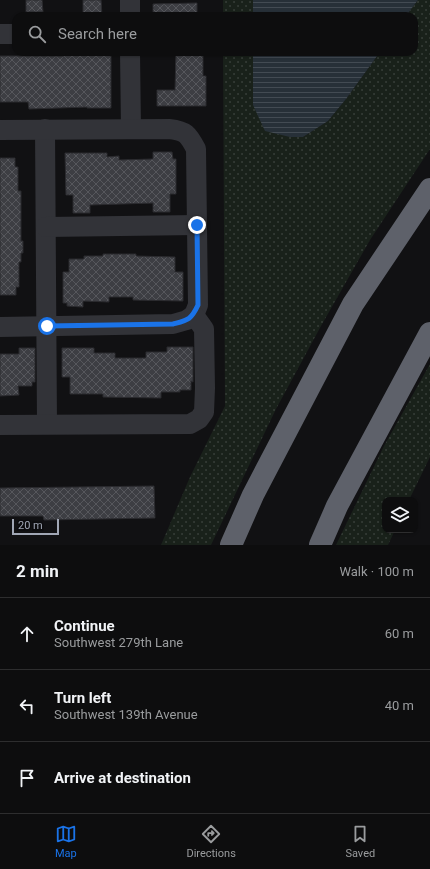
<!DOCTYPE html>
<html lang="en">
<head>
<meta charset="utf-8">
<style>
  body { margin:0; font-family:Roboto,sans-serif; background:#161617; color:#f1f3f6 }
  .controls { position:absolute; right:12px; bottom:12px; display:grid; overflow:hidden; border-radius:8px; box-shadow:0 1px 3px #0004 }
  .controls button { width:36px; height:36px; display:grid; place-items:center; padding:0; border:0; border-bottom:1px solid #2d2d2e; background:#0d0d0e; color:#f1f3f6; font:20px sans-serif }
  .scale { position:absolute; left:12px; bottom:10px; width:47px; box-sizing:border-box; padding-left:4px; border:2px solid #a1a7b5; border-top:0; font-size:11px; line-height:14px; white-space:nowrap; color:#a1a7b5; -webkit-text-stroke:3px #0c0c0e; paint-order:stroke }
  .stop { position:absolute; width:12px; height:12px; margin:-9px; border:3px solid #1a73e8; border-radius:50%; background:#fff }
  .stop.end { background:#1a73e8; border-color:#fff; box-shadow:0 1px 4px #0008 }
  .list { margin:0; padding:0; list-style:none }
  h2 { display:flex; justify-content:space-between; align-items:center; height:52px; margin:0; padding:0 16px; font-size:17px }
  h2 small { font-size:13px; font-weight:400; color:#9a9c9e }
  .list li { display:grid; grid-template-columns:26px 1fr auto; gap:12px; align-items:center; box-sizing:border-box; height:72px; padding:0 16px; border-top:1px solid #2d2d2e }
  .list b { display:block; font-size:15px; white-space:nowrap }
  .list p { margin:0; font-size:13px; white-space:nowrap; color:#9a9c9e }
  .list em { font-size:13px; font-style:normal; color:#9a9c9e }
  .icon { flex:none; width:22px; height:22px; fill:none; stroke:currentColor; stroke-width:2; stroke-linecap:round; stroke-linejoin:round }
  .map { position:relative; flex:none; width:430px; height:545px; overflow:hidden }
  .search { position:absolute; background:#0d0d0e; box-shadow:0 1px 3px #0004; left:12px; right:12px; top:12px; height:44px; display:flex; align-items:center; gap:10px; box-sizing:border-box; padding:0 14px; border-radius:12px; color:#9a9c9e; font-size:15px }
  .sheet { height:268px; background:#0d0d0e }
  nav { display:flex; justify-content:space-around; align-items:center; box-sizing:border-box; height:56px; border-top:1px solid #2d2d2e; background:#0d0d0e; font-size:11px; color:#9a9c9e }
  nav a { display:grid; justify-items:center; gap:2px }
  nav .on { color:#1a73e8 }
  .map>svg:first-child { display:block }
</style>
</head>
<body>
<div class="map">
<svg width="430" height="545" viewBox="0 0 430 545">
  <defs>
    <pattern id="grass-dots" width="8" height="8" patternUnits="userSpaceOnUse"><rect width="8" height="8" fill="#19211a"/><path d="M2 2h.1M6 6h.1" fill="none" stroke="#373e39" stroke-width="1.8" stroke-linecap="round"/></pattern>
    <pattern id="water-rules" width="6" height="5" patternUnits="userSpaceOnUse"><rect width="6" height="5" fill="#273038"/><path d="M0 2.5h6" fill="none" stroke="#434b53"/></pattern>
    <pattern id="building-cross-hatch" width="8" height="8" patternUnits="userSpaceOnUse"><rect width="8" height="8" fill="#3d3e43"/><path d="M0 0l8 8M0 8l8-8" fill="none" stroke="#56575c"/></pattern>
  </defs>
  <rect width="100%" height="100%" fill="#111113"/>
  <g fill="url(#grass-dots)">
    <rect x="223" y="0" width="30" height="16"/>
    <polygon points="418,0 430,0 430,149 370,240 321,326 276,409 211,545 161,545 190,477 225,406 223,52 253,52 253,105 303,137 328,121 346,99 380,52 414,52 414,16 406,16"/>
    <polygon points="430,364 430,457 409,500 385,500 385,530 395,530 388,545 336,545 384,446"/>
  </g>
  <g fill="url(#water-rules)">
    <polygon points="253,0 418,0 406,16 253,16"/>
    <polygon points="253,52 380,52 346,99 328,121 303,137 290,137 265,131 253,105"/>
  </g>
  <g fill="url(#building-cross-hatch)" stroke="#2b2b2f">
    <polygon points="26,0 42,0 43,12 26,12"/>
    <polygon points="83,0 101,0 102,16 83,16"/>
    <polygon points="197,3 197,16 153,16 153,4"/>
    <polygon points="86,52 111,52 111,108 87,108 87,107 29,109 28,102 0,102 0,56 64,56 64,54 86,54"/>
    <polygon points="176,52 203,52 203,76 206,76 206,106 157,106 157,90 175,90"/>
    <polygon points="153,152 172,152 173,159 176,159 176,194 170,194 170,212 153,212 153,203 90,205 90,213 73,213 73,195 66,195 65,153 107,153 107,157 119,156 119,160 153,159"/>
    <polygon points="0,158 15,158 15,167 18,167 18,191 21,191 21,241 23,241 23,253 21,253 21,262 19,262 19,287 16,287 16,295 0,295"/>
    <polygon points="103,254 136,254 136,256 175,257 175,272 183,272 183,301 133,300 133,297 109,297 109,302 83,301 83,307 67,306 67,303 63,303 63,272 69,272 69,259 84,259 84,256 103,256"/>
    <polygon points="167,347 193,347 193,382 191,381 191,390 180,390 180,392 161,392 161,398 103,397 103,394 70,394 70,377 62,377 62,348 94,348 94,353 115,353 115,358 146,358 146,352 167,352"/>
    <polygon points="19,348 35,348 35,382 32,382 32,386 18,386 19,395 0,396 0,354 19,354"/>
    <polygon points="154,486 155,518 44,520 43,516 0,516 0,488"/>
  </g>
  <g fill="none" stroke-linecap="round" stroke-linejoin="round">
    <g stroke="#323338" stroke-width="20">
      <polyline points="130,0 130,16"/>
      <polyline points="0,34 16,34"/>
      <polyline points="130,52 131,129"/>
      <polyline points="45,129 47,424"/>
      <path d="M0,130L169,129C186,131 188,134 196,149L198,305L194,315"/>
      <polyline points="46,227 197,225"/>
      <polyline points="0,327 173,324 187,320 194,315"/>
      <polyline points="0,425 190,424 199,419 204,412 205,388 204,329 194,315"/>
    </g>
    <g stroke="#5e616a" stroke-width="22">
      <polyline points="231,545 253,495 353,304 430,189"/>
      <polyline points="320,545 337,506 430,333"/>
    </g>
  </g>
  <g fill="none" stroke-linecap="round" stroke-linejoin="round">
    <path stroke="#1a73e8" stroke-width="5" d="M47,326L173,324C188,320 191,320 198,305L197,225"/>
  </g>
</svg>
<div class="controls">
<button><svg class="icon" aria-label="layers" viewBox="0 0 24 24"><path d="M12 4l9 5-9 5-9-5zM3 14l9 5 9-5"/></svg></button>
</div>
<div class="scale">20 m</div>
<div class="stop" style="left:47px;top:326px"></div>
<div class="stop end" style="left:197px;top:225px"></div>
<div class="search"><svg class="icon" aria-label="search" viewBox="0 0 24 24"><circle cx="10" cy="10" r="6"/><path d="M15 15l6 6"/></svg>Search here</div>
</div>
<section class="sheet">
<h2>2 min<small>Walk · 100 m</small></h2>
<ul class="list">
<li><svg class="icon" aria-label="ahead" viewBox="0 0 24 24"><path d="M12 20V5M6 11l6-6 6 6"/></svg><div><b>Continue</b><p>Southwest 279th Lane</p></div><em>60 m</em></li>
<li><svg class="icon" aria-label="left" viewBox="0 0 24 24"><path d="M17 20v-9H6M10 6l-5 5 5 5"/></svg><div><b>Turn left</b><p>Southwest 139th Avenue</p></div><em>40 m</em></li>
<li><svg class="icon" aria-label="arrive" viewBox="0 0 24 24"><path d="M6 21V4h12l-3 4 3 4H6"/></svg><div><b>Arrive at destination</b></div></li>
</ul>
</section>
<nav>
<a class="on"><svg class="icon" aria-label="map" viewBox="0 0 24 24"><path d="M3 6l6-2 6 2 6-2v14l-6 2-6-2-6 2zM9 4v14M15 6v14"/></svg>Map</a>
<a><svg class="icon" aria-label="directions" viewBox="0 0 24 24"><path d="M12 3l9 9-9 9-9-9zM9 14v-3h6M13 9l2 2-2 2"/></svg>Directions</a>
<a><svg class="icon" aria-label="saved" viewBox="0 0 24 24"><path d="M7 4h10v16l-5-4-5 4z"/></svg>Saved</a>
</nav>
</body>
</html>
